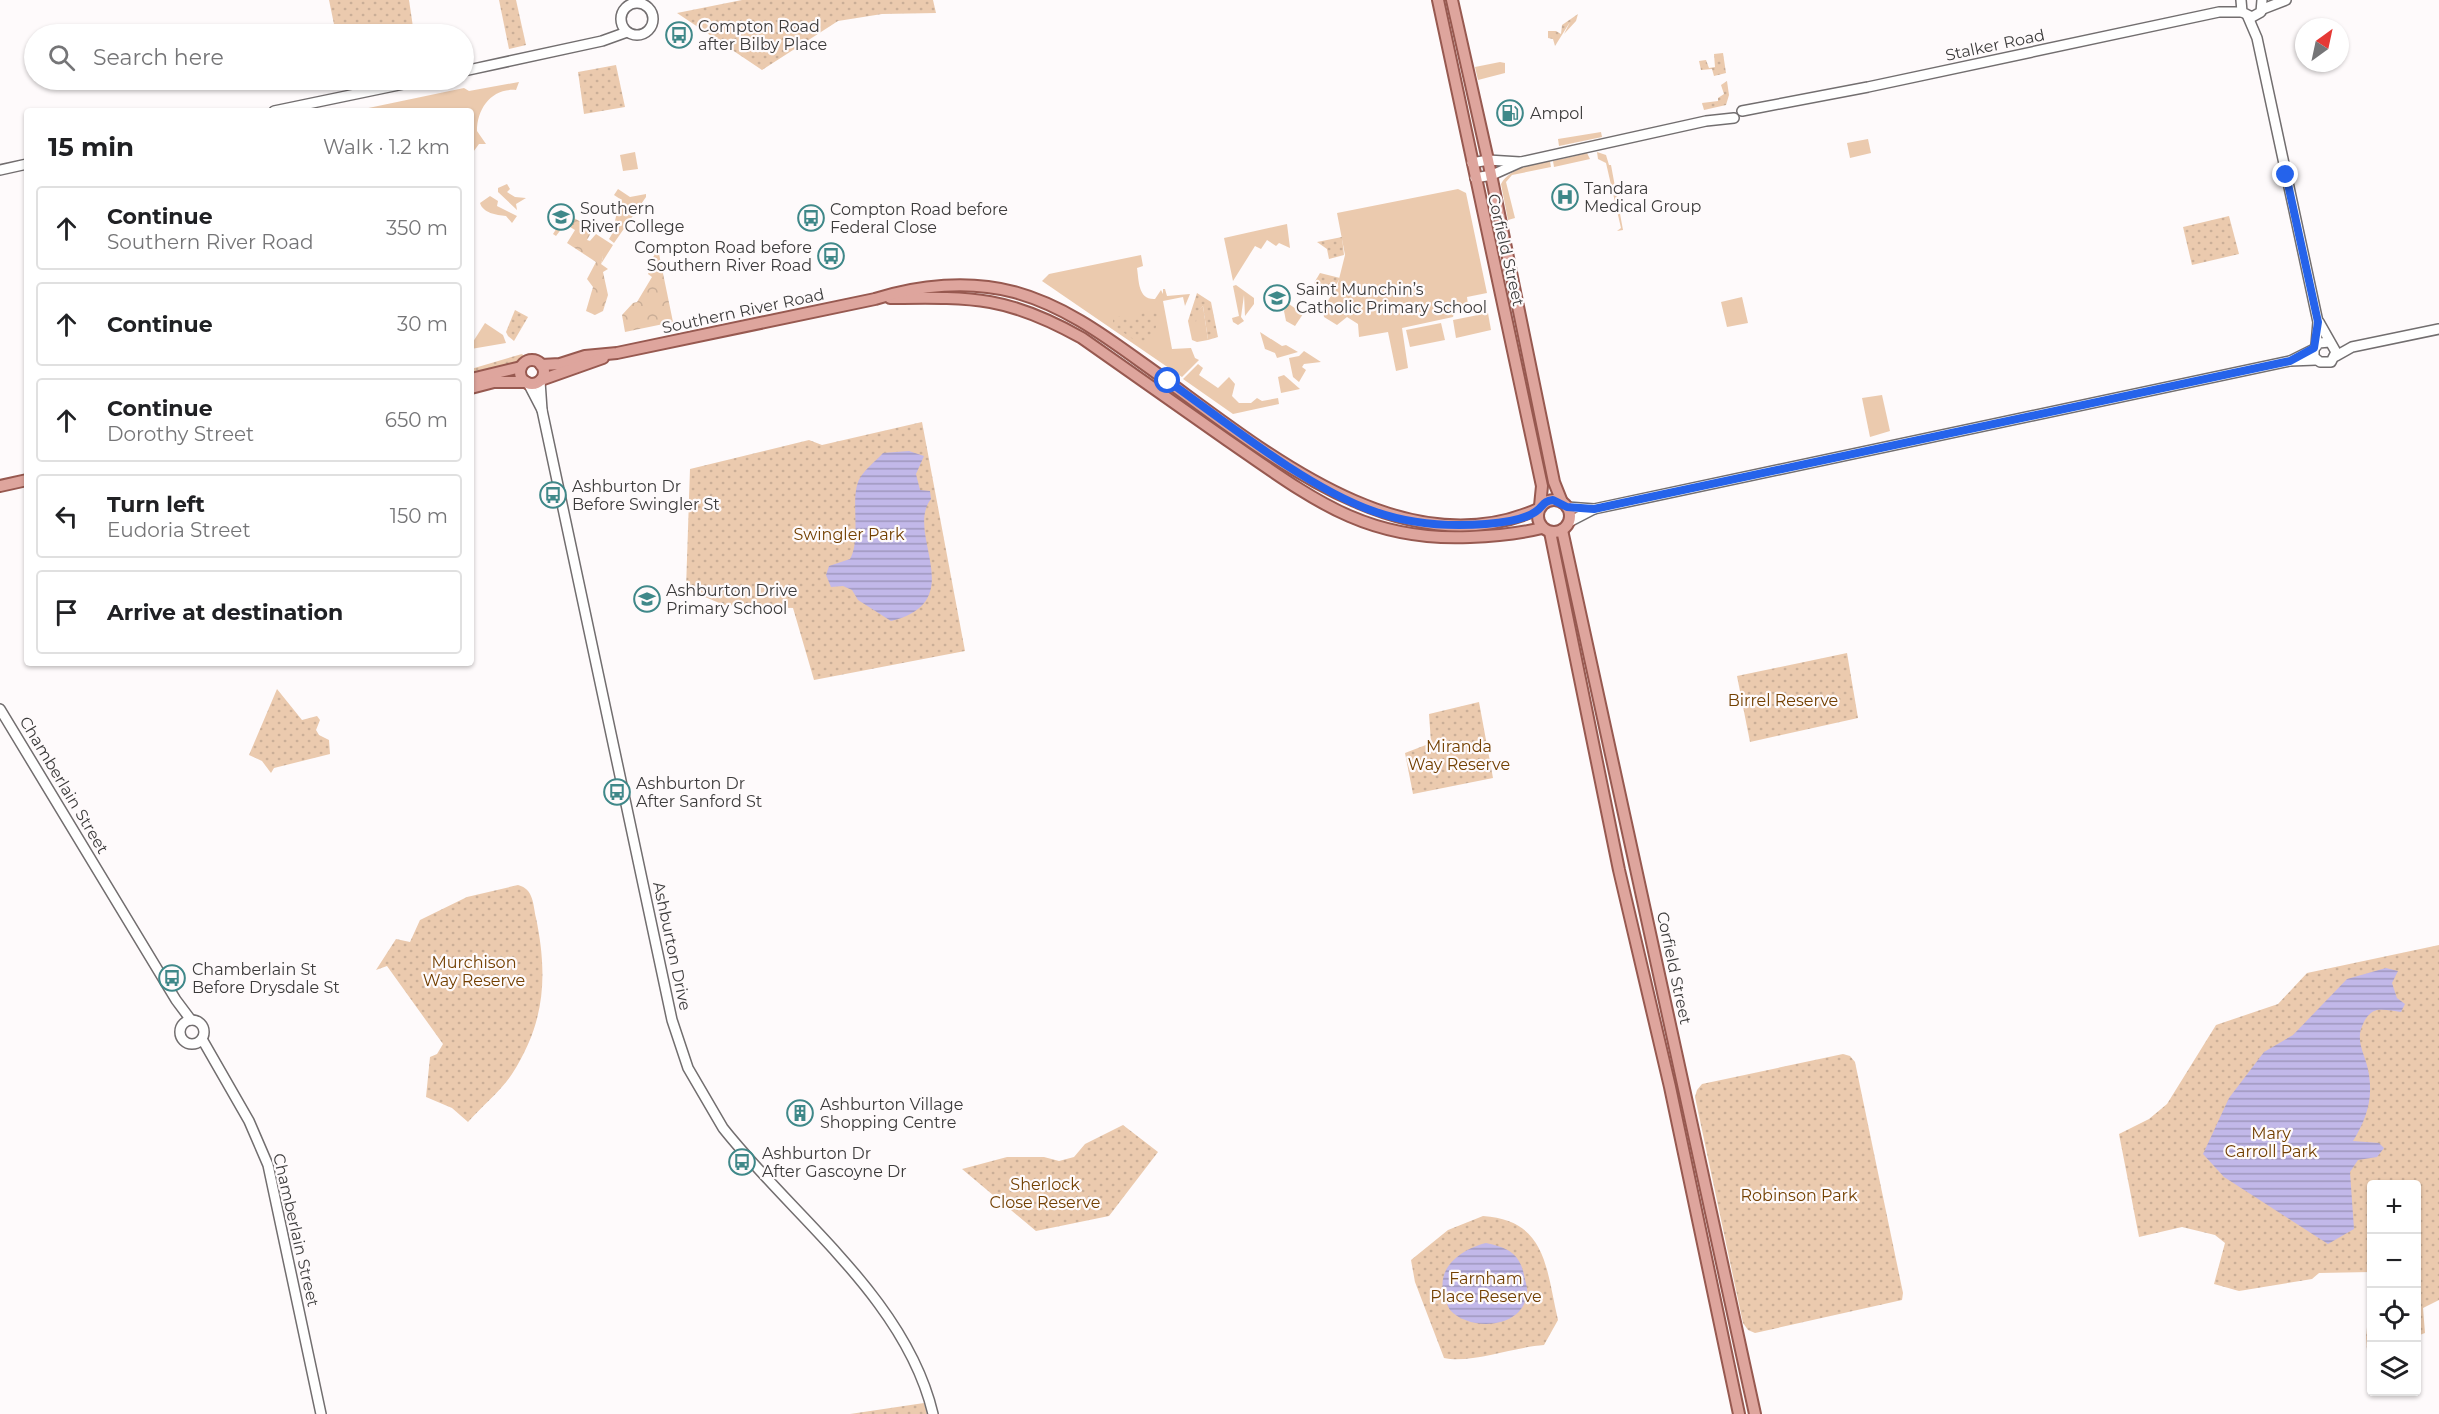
<!DOCTYPE html>
<html lang="en">
<head>
<meta charset="utf-8">
<style>
  body { margin:0; font-family:Montserrat,sans-serif; background:#f6f6f6; color:#202124 }
  .controls { position:absolute; right:18px; bottom:18px; display:grid; overflow:hidden; border-radius:6px; box-shadow:0 2px 4px #0004 }
  .controls button { width:54px; height:54px; display:grid; place-items:center; padding:0; border:0; border-bottom:2px solid #e0e0e0; background:#fff; color:#202124; font:30px sans-serif }
  .compass { position:absolute; left:2295px; top:18px; width:54px; height:54px; border-radius:50%; background:#fff; box-shadow:0 2px 4px #0004; rotate:33deg }
  .stop { position:absolute; width:18px; height:18px; margin:-14px; border:4px solid #2563eb; border-radius:50%; background:#fff }
  .stop.end { background:#2563eb; border-color:#fff; box-shadow:0 2px 6px #0008 }
  .list { margin:0; padding:0; list-style:none }
  h2 { display:flex; justify-content:space-between; align-items:center; height:78px; margin:0; padding:0 24px; font-size:26px }
  h2 small { font-size:20px; font-weight:400; color:#757577 }
  .list li { display:grid; grid-template-columns:39px 1fr auto; gap:18px; align-items:center; box-sizing:border-box; height:84px; margin:0 12px 12px; padding:0 12px; border:2px solid #e0e0e0; border-radius:6px }
  .list b { display:block; font-size:22px; white-space:nowrap }
  .list p { margin:0; font-size:20px; white-space:nowrap; color:#757577 }
  .list em { font-size:20px; font-style:normal; color:#757577 }
  .icon { flex:none; width:33px; height:33px; fill:none; stroke:currentColor; stroke-width:2; stroke-linecap:round; stroke-linejoin:round }
  .map { position:relative; flex:none; width:2439px; height:1414px; overflow:hidden }
  .search { position:absolute; background:#fff; box-shadow:0 2px 4px #0004; left:24px; top:24px; width:450px; height:66px; display:flex; align-items:center; gap:15px; box-sizing:border-box; padding:0 21px; border-radius:33px; color:#757577; font-size:22px }
  .panel { position:absolute; background:#fff; box-shadow:0 2px 4px #0004; left:24px; top:108px; width:450px; height:558px; border-radius:6px }
  .map>svg:first-child { display:block }
</style>
</head>
<body>
<div class="map">
<svg width="2439" height="1414" viewBox="0 0 2439 1414">
  <defs>
    <pattern id="forest-crowns" width="20" height="18" patternUnits="userSpaceOnUse" patternTransform="scale(1.5)"><rect width="20" height="18" fill="#ebcaae"/><path d="M2 6a3 3 0 1 1 6 0M12 15a3 3 0 1 1 6 0" fill="none" stroke="#caae97"/></pattern>
    <pattern id="park-dots" width="8" height="8" patternUnits="userSpaceOnUse" patternTransform="scale(1.5)"><rect width="8" height="8" fill="#ebcaae"/><path d="M2 2h.1M6 6h.1" fill="none" stroke="#caae97" stroke-width="1.8" stroke-linecap="round"/></pattern>
    <pattern id="water-rules" width="6" height="5" patternUnits="userSpaceOnUse" patternTransform="scale(1.5)"><rect width="6" height="5" fill="#c2b8e9"/><path d="M0 2.5h6" fill="none" stroke="#9f97be"/></pattern>
  </defs>
  <rect width="100%" height="100%" fill="#fefafb"/>
  <g fill="#ebcaae">
    <polygon points="1500,62 1505,63 1505,73 1478,80 1475,67"/>
    <path d="M519,82L516,90C492,88 477,108 477,131L486,144H479L471,155V111H354L464,88L469,91Z"/>
    <polygon points="1601,132 1602,137 1559,146 1558,139"/>
    <polygon points="1868,139 1871,153 1850,158 1847,143"/>
    <polygon points="635,152 638,169 623,171 620,155"/>
    <polygon points="1597,152 1606,155 1609,165 1611,165 1623,230 1617,231 1621,228 1606,163 1598,159"/>
    <polygon points="1587,153 1590,159 1554,167 1553,161"/>
    <path d="M1550,161L1551,167L1512,175L1506,182L1515,218L1508,220L1501,184C1509,168 1534,164 1550,161Z"/>
    <polygon points="507,184 510,189 507,192 515,197 526,198 516,204 517,210 498,192 498,188"/>
    <polygon points="618,189 630,197 646,194 646,197 614,243 609,239 612,234 620,199 614,195"/>
    <polygon points="1458,189 1466,193 1487,293 1467,297 1468,305 1455,309 1453,317 1402,328 1408,368 1396,371 1388,332 1359,337 1358,324 1347,317 1337,325 1324,317 1323,308 1337,287 1345,255 1337,213"/>
    <path d="M490,196L498,201L497,206L517,216L512,223L506,216C496,215 483,213 480,203Z"/>
    <polygon points="1287,224 1290,248 1279,243 1276,246 1267,240 1261,249 1255,246 1233,281 1224,238"/>
    <polygon points="596,234 613,245 601,264 603,257 589,242"/>
    <path d="M1141,255L1143,266L1137,268C1139,281 1138,300 1155,299L1161,290L1163,294V289H1165L1167,296L1190,294L1185,306L1183,297L1163,301L1172,349L1191,348L1195,358L1199,360L1182,377L1042,281L1049,274Z"/>
    <polygon points="1236,285 1254,298 1254,304 1245,316 1244,295 1241,317 1244,321 1238,325 1233,322 1232,318 1239,316 1233,286"/>
    <polygon points="1742,297 1748,323 1727,327 1721,302"/>
    <polygon points="1289,304 1303,314 1295,326 1286,321 1284,311"/>
    <polygon points="1203,306 1208,340 1197,342 1192,340 1188,321"/>
    <polygon points="1488,313 1491,330 1456,338 1453,320"/>
    <polygon points="485,323 503,335 506,343 471,349 471,345"/>
    <polygon points="1441,323 1445,340 1410,347 1406,330"/>
    <polygon points="1260,332 1282,346 1286,345 1298,352 1277,358 1275,353 1265,349"/>
    <polygon points="1304,351 1321,362 1304,364 1302,367 1306,370 1299,382 1293,377 1289,358 1299,356"/>
    <polygon points="1198,364 1203,368 1199,375 1218,388 1229,377 1235,384 1232,396 1239,403 1251,403 1257,398 1262,401 1278,398 1279,404 1233,414 1183,379"/>
    <polygon points="1284,375 1300,389 1281,393 1278,377"/>
    <polygon points="1882,395 1890,431 1870,437 1862,398"/>
  </g>
  <g fill="url(#forest-crowns)">
    <polygon points="574,218 593,229 587,240 597,243 603,257 601,264 608,269 603,272 608,295 603,311 595,315 586,311 593,287 587,279 596,262 567,243 575,230 565,224 556,236 553,234 560,223"/>
    <polygon points="658,249 673,322 625,332 622,315 633,303 637,302 652,277 648,274 652,266 649,264"/>
  </g>
  <g fill="url(#park-dots)">
    <polygon points="329,0 409,0 414,34 336,34"/>
    <polygon points="499,0 516,0 526,45 509,49"/>
    <polygon points="742,0 933,0 936,13 882,14 838,21 762,70 677,13"/>
    <polygon points="1578,14 1576,21 1564,34 1570,22 1555,46 1553,39 1548,38 1548,31 1556,31 1561,34 1562,25"/>
    <polygon points="1723,53 1726,73 1714,76 1712,69 1701,70 1699,61 1706,60 1709,68 1715,67 1714,54"/>
    <polygon points="616,65 625,107 584,114 578,72"/>
    <polygon points="1727,81 1729,95 1726,105 1704,110 1702,103 1718,101 1718,98 1724,94 1721,85"/>
    <polygon points="2229,216 2239,254 2192,265 2183,227"/>
    <polygon points="1342,237 1344,255 1329,259 1327,249 1317,242"/>
    <polygon points="1320,273 1340,278 1331,294 1314,283"/>
    <polygon points="1197,293 1211,302 1218,337 1208,340 1203,306 1197,313 1196,322 1188,321"/>
    <polygon points="515,310 528,317 514,341 508,336 506,332"/>
    <polygon points="1145,311 1159,314 1154,335 1148,342 1137,342 1113,325 1113,318 1124,315 1128,318 1139,316"/>
    <polygon points="522,354 524,356 509,368 471,377 471,369"/>
    <polygon points="922,422 965,651 814,680 793,608 724,605 686,589 690,469 809,440 822,445"/>
    <polygon points="1847,653 1858,718 1750,742 1737,676"/>
    <polygon points="277,689 302,720 317,716 320,720 316,730 319,735 329,740 330,754 274,768 271,773 262,761 249,755"/>
    <polygon points="1479,702 1493,778 1413,794 1405,753 1431,743 1429,714"/>
    <path d="M518,885C534,889 533,905 536,918C548,976 545,1023 512,1074C501,1091 482,1106 468,1122L452,1108L426,1097L430,1057L437,1054L443,1044L387,966L376,970L396,939L410,942L420,920L467,897Z"/>
    <polygon points="2439,945 2439,1300 2423,1308 2425,1333 2417,1336 2416,1184 2372,1184 2371,1272 2319,1273 2312,1279 2239,1291 2214,1284 2225,1243 2215,1235 2182,1227 2139,1237 2119,1134 2149,1119 2167,1104 2216,1025 2278,1004 2307,973"/>
    <polygon points="1843,1054 1850,1056 1855,1062 1903,1293 1902,1300 1755,1333 1748,1330 1743,1323 1695,1097 1697,1090 1702,1084"/>
    <polygon points="1123,1125 1158,1152 1109,1216 1036,1231 962,1169 1007,1157 1044,1157 1059,1161 1074,1157 1085,1144"/>
    <path d="M1483,1216C1547,1220 1546,1269 1558,1320L1544,1345C1514,1347 1470,1364 1444,1358L1415,1282L1411,1260L1448,1230Z"/>
    <polygon points="2371,1284 2372,1375 2369,1376 2366,1338"/>
    <polygon points="924,1403 927,1414 850,1414"/>
  </g>
  <g fill="url(#water-rules)">
    <path d="M909,451L924,456L916,474L920,490L930,491L931,499C904,534 971,601 891,621L858,600L852,590L843,586L831,587L826,575L829,566L850,559C862,538 849,496 860,478C865,469 876,461 883,453Z"/>
    <path d="M2386,968L2398,971L2392,983L2397,998L2405,1004L2401,1012C2394,1011 2384,1009 2377,1010C2372,1011 2366,1017 2364,1022C2353,1041 2367,1056 2369,1075C2373,1100 2366,1120 2353,1141L2379,1143L2384,1148L2377,1157L2358,1160L2350,1172L2354,1229L2328,1244L2224,1177L2203,1154L2229,1098L2264,1052L2293,1035L2347,979Z"/>
    <path d="M1486,1243C1506,1247 1520,1253 1524,1275C1525,1281 1528,1288 1527,1293C1524,1329 1470,1332 1450,1310C1448,1307 1446,1301 1445,1297C1434,1269 1461,1249 1486,1243Z"/>
  </g>
  <g fill="none" stroke-linecap="round" stroke-linejoin="round">
    <g stroke="#726e6f" stroke-width="12">
      <g id="secondary">
        <polyline points="2241,0 2242,12 2252,17 2261,12 2262,0"/>
        <circle cx="637" cy="19" r="16"/>
        <polyline points="2263,9 2286,0"/>
        <polyline points="2248,17 2257,38 2318,322 2316,345"/>
        <polyline points="464,71 602,41 627,32"/>
        <polyline points="274,111 423,80"/>
        <polyline points="1742,111 1868,87 2219,12 2242,12"/>
        <polyline points="1472,163 1488,160 1520,162"/>
        <polyline points="0,170 27,164"/>
        <polyline points="1475,178 1492,175 1521,162 1706,121 1734,118"/>
        <polyline points="2319,322 2336,352 2331,362 2320,362 2314,357 2314,349 2319,343 2329,342"/>
        <polyline points="2336,356 2352,347 2439,329"/>
        <polyline points="2290,361 2314,349"/>
        <path d="M540,381L542,410L672,1020L688,1068L723,1128C794,1218 906,1299 933,1414"/>
        <polyline points="528,383 542,410"/>
        <polyline points="1567,507 1594,509 2290,361 2316,360"/>
        <polyline points="1569,522 1594,509"/>
        <polyline points="0,709 176,1000 191,1020"/>
        <circle cx="192" cy="1032" r="12"/>
        <polyline points="202,1039 249,1121 268,1165 321,1414"/>
      </g>
    </g>
    <g stroke="#975950" stroke-width="14">
      <g id="primary">
        <polyline points="1438,0 1542,486 1540,506"/>
        <polyline points="1452,0 1488,160 1554,482 1562,502"/>
        <path d="M890,298C974,297 1007,296 1082,338C1130,372 1179,406 1227,440C1310,497 1364,542 1470,537C1495,536 1518,534 1542,528"/>
        <circle cx="532" cy="372" r="12"/>
        <path d="M541,365L560,364L585,356L617,353L875,299C919,285 969,280 1014,292C1062,305 1101,333 1141,362C1249,438 1397,573 1538,509"/>
        <polyline points="471,379 521,367"/>
        <polyline points="541,380 603,358"/>
        <polyline points="471,388 494,382 526,382"/>
        <polyline points="0,486 27,480"/>
        <circle cx="1554" cy="516" r="16"/>
        <polyline points="1562,530 1755,1414"/>
        <polyline points="1550,532 1619,870 1670,1087 1739,1414"/>
      </g>
    </g>
    <use href="#secondary" stroke="#fff" stroke-width="9"/>
    <use href="#primary" stroke="#dea59d" stroke-width="10"/>
  </g>
  <g fill="none" stroke-linecap="round" stroke-linejoin="round">
    <path stroke="#2563eb" stroke-width="8" d="M1168,381C1227,423 1306,487 1373,511C1409,524 1448,527 1486,524C1501,523 1527,520 1539,509C1544,504 1545,501 1553,500L1567,507L1594,509L2290,361L2314,348L2318,322L2286,175"/>
  </g>
  <defs>
    <g id="bus-ring" transform="scale(1.35)"><circle r="9.5" fill="#fefafb" stroke="#3f8889" stroke-width="1.5"/><path d="M-5-6H5V4H4V6H2V4H-2V6H-4V4H-5ZM-3.5-4V0h7V-4ZM-3.5 1.2v1.5H-2V1.2ZM2 1.2v1.5H3.5V1.2Z" fill="#3f8889"/></g>
    <g id="fuel-ring" transform="scale(1.35)"><circle r="9.5" fill="#fefafb" stroke="#3f8889" stroke-width="1.5"/><path d="M-5.5-6h7V0h2V4h1.3V-2.5L3-4.5l.8-.8L6-3V5H2.5V1h-1V6h-7ZM-4.2-4.7v3.2H.2V-4.7Z" fill="#3f8889"/></g>
    <g id="hospital-ring" transform="scale(1.35)"><circle r="9.5" fill="#fefafb" stroke="#3f8889" stroke-width="1.5"/><path d="M-5-5h3v3.5h4V-5h3V5h-3V1.5h-4V5h-3Z" fill="#3f8889"/></g>
    <g id="school-ring" transform="scale(1.35)"><circle r="9.5" fill="#fefafb" stroke="#3f8889" stroke-width="1.5"/><path d="M0-5L7-2L0 1L-7-2ZM-4 1L0 2.5L4 1V4Q0 6-4 4Z" fill="#3f8889"/></g>
    <g id="building-ring" transform="scale(1.35)"><circle r="9.5" fill="#fefafb" stroke="#3f8889" stroke-width="1.5"/><path d="M-4-6H4V6H1V3H-1V6H-4ZM-2.5-4.3h1.7v1.8h-1.7ZM.8-4.3h1.7v1.8H.8ZM-2.5-1h1.7V.8h-1.7ZM.8-1h1.7V.8H.8Z" fill="#3f8889"/></g>
  </defs>
  <g fill-rule="evenodd">
    <use href="#bus-ring" x="679" y="35"/>
    <use href="#fuel-ring" x="1510" y="113"/>
    <use href="#hospital-ring" x="1565" y="197"/>
    <use href="#school-ring" x="561" y="217"/>
    <use href="#bus-ring" x="811" y="218"/>
    <use href="#bus-ring" x="831" y="256"/>
    <use href="#school-ring" x="1277" y="298"/>
    <use href="#bus-ring" x="553" y="495"/>
    <use href="#school-ring" x="647" y="599"/>
    <use href="#bus-ring" x="617" y="792"/>
    <use href="#bus-ring" x="172" y="978"/>
    <use href="#building-ring" x="800" y="1113"/>
    <use href="#bus-ring" x="742" y="1162"/>
  </g>
  <g text-anchor="middle" dominant-baseline="central" stroke-width="4.5" stroke-linejoin="round" paint-order="stroke">
    <g font-size="16" fill="#3c3b3b" stroke="#fefafb" text-anchor="start">
      <text x="698" y="26">Compton Road<tspan x="698" dy="18">after Bilby Place</tspan></text>
      <text x="1530" y="113">Ampol</text>
      <text x="1584" y="188">Tandara<tspan x="1584" dy="18">Medical Group</tspan></text>
      <text x="580" y="208">Southern<tspan x="580" dy="18">River College</tspan></text>
      <text x="830" y="209">Compton Road before<tspan x="830" dy="18">Federal Close</tspan></text>
      <text x="812" y="247" text-anchor="end">Compton Road before<tspan x="812" dy="18">Southern River Road</tspan></text>
      <text x="1296" y="289">Saint Munchin’s<tspan x="1296" dy="18">Catholic Primary School</tspan></text>
      <text x="572" y="486">Ashburton Dr<tspan x="572" dy="18">Before Swingler St</tspan></text>
      <text x="666" y="590">Ashburton Drive<tspan x="666" dy="18">Primary School</tspan></text>
      <text x="636" y="783">Ashburton Dr<tspan x="636" dy="18">After Sanford St</tspan></text>
      <text x="192" y="969">Chamberlain St<tspan x="192" dy="18">Before Drysdale St</tspan></text>
      <text x="820" y="1104">Ashburton Village<tspan x="820" dy="18">Shopping Centre</tspan></text>
      <text x="762" y="1153">Ashburton Dr<tspan x="762" dy="18">After Gascoyne Dr</tspan></text>
    </g>
    <g font-size="16" fill="#3c3b3b" stroke="#fefafb">
      <text transform="translate(1995 45) rotate(-12)">Stalker Road</text>
      <text transform="translate(1506 250) rotate(77)">Corfield Street</text>
      <text transform="translate(743 311) rotate(-12)">Southern River Road</text>
      <text transform="translate(64 785) rotate(59)">Chamberlain Street</text>
      <text transform="translate(672 946) rotate(78)">Ashburton Drive</text>
      <text transform="translate(1674 968) rotate(78)">Corfield Street</text>
      <text transform="translate(296 1230) rotate(77)">Chamberlain Street</text>
    </g>
    <g font-size="16" fill="#723f00" stroke="#fefafb">
      <text x="849" y="534">Swingler Park</text>
      <text x="1783" y="700">Birrel Reserve</text>
      <text x="1459" y="746">Miranda<tspan x="1459" dy="18">Way Reserve</tspan></text>
      <text x="474" y="962">Murchison<tspan x="474" dy="18">Way Reserve</tspan></text>
      <text x="2271" y="1133">Mary<tspan x="2271" dy="18">Carroll Park</tspan></text>
      <text x="1045" y="1184">Sherlock<tspan x="1045" dy="18">Close Reserve</tspan></text>
      <text x="1799" y="1195">Robinson Park</text>
      <text x="1486" y="1278">Farnham<tspan x="1486" dy="18">Place Reserve</tspan></text>
    </g>
  </g>
</svg>
<div class="controls">
<button>+</button>
<button>−</button>
<button><svg class="icon" aria-label="locate" viewBox="0 0 24 24"><circle cx="12" cy="12" r="6"/><path d="M12 2v4M12 18v4M2 12h4M18 12h4"/></svg></button>
<button><svg class="icon" aria-label="layers" viewBox="0 0 24 24"><path d="M12 4l9 5-9 5-9-5zM3 14l9 5 9-5"/></svg></button>
</div>
<svg class="compass" viewBox="-18 -18 36 36"><path d="M0-13l5 13h-10z" fill="#e53935"/><path d="M0 13l5-13h-10z" fill="#757577"/></svg>
<div class="stop" style="left:1168px;top:381px"></div>
<div class="stop end" style="left:2286px;top:175px"></div>
<div class="search"><svg class="icon" aria-label="search" viewBox="0 0 24 24"><circle cx="10" cy="10" r="6"/><path d="M15 15l6 6"/></svg>Search here</div>
<section class="panel">
<h2>15 min<small>Walk · 1.2 km</small></h2>
<ul class="list">
<li><svg class="icon" aria-label="ahead" viewBox="0 0 24 24"><path d="M12 20V5M6 11l6-6 6 6"/></svg><div><b>Continue</b><p>Southern River Road</p></div><em>350 m</em></li>
<li><svg class="icon" aria-label="ahead" viewBox="0 0 24 24"><path d="M12 20V5M6 11l6-6 6 6"/></svg><div><b>Continue</b></div><em>30 m</em></li>
<li><svg class="icon" aria-label="ahead" viewBox="0 0 24 24"><path d="M12 20V5M6 11l6-6 6 6"/></svg><div><b>Continue</b><p>Dorothy Street</p></div><em>650 m</em></li>
<li><svg class="icon" aria-label="left" viewBox="0 0 24 24"><path d="M17 20v-9H6M10 6l-5 5 5 5"/></svg><div><b>Turn left</b><p>Eudoria Street</p></div><em>150 m</em></li>
<li><svg class="icon" aria-label="arrive" viewBox="0 0 24 24"><path d="M6 21V4h12l-3 4 3 4H6"/></svg><div><b>Arrive at destination</b></div></li>
</ul>
</section>
</div>
</body>
</html>
